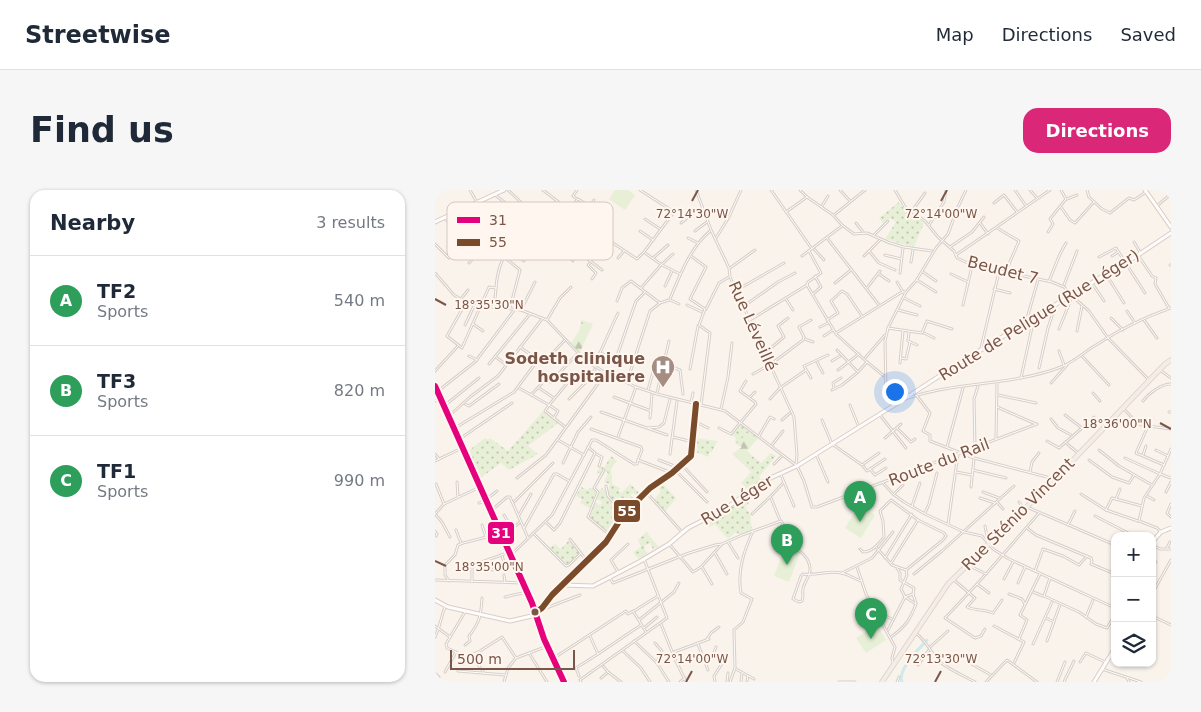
<!DOCTYPE html>
<html lang="en">
<head>
<meta charset="utf-8">
<style>
  body { margin:0; font-family:"DejaVu Sans",sans-serif; background:#f6f6f7; color:#1f2937 }
  .controls { position:absolute; right:15px; bottom:15px; display:grid; overflow:hidden; border-radius:10px; box-shadow:0 1px 4px #0004 }
  .controls button { width:45px; height:45px; display:grid; place-items:center; padding:0; border:0; border-bottom:1px solid #e0e1e3; background:#fff; color:#1f2937; font:25px sans-serif }
  .scale { position:absolute; left:15px; bottom:12px; width:125px; box-sizing:border-box; padding-left:5px; border:2px solid #7a5649; border-top:0; font-size:14px; line-height:18px; white-space:nowrap; color:#7a5649; -webkit-text-stroke:4px #fff7ef; paint-order:stroke }
  .you { position:absolute; left:459px; top:201px; width:18px; height:18px; margin:-12px; border:4px solid #fff; border-radius:50%; background:#1a73e8; box-shadow:0 0 0 8px #1a73e833 }
  .badge { display:grid; place-items:center; width:32px; height:32px; border-radius:50%; background:#db2777; color:#fff; font-size:16px; font-weight:700 }
  .pin { position:absolute; translate:-50% -41px; filter:drop-shadow(0 1px 2px #0008) }
  .pin::after { content:''; position:absolute; top:26px; width:18px; height:15px; background:inherit; clip-path:polygon(0 0,100% 0,50% 100%) }
  .list { margin:0; padding:0; list-style:none }
  h2 { display:flex; justify-content:space-between; align-items:center; height:65px; margin:0; padding:0 20px; font-size:21px }
  h2 small { font-size:16px; font-weight:400; color:#747a83 }
  .list li { display:grid; grid-template-columns:32px 1fr auto; gap:15px; align-items:center; box-sizing:border-box; height:90px; padding:0 20px; border-top:1px solid #e0e1e3 }
  .list b { display:block; font-size:19px; white-space:nowrap }
  .list p { margin:0; font-size:16px; white-space:nowrap; color:#747a83 }
  .list em { font-size:16px; font-style:normal; color:#747a83 }
  .icon { flex:none; width:28px; height:28px; fill:none; stroke:currentColor; stroke-width:2; stroke-linecap:round; stroke-linejoin:round }
  .map { position:relative; flex:none; width:736px; height:492px; overflow:hidden; border-radius:15px }
  header { display:flex; align-items:center; gap:30px; box-sizing:border-box; height:70px; padding:0 25px; background:#fff; border-bottom:1px solid #e0e1e3 }
  header strong { font-size:24px }
  nav { display:flex; gap:28px; margin-inline-start:auto; font-size:18px }
  .intro { display:flex; align-items:center; justify-content:space-between; box-sizing:border-box; height:120px; padding:0 30px }
  h1 { margin:0; font-size:35px }
  .button { padding:12px 22px; border-radius:15px; background:#db2777; color:#fff; font-size:18px; font-weight:700 }
  main { display:flex; gap:30px; padding:0 30px }
  aside { flex:1; background:#fff; border-radius:15px; box-shadow:0 1px 4px #0004 }
  .map>svg:first-child { display:block }
</style>
</head>
<body>
<header>
<strong>Streetwise</strong>
<nav><a>Map</a><a>Directions</a><a>Saved</a></nav>
</header>
<div class="intro"><h1>Find us</h1><a class="button">Directions</a></div>
<main>
<aside>
<h2>Nearby<small>3 results</small></h2>
<ul class="list">
<li><span class="badge" style="background:#2e9e5b">A</span><div><b>TF2</b><p>Sports</p></div><em>540 m</em></li>
<li><span class="badge" style="background:#2e9e5b">B</span><div><b>TF3</b><p>Sports</p></div><em>820 m</em></li>
<li><span class="badge" style="background:#2e9e5b">C</span><div><b>TF1</b><p>Sports</p></div><em>990 m</em></li>
</ul>
</aside>
<div class="map">
<svg width="736" height="492" viewBox="0 0 736 492">
  <defs>
    <pattern id="grass-dots" width="8" height="8" patternUnits="userSpaceOnUse" patternTransform="scale(1.25)"><rect width="8" height="8" fill="#e7f0d6"/><path d="M2 2h.1M6 6h.1" fill="none" stroke="#c0c5b0" stroke-width="1.8" stroke-linecap="round"/></pattern>
    <pattern id="forest-firs" width="22" height="20" patternUnits="userSpaceOnUse" patternTransform="scale(1.25)"><rect width="22" height="20" fill="#e7f0d6"/><path d="M5 1l3.5 6h-7zM16 11l3.5 6h-7z" fill="#c0c5b0"/></pattern>
  </defs>
  <rect width="100%" height="100%" fill="#f9f3ec"/>
  <g fill="url(#grass-dots)">
    <polygon points="464,12 469,19 489,33 479,57 450,49 461,32 455,28 449,34 444,28"/>
    <polygon points="108,221 123,233 93,256 103,264 74,280 66,273 44,289 32,262 50,248 53,250 55,248 73,261"/>
    <polygon points="305,234 315,241 301,254 300,254 301,248 297,245"/>
    <polygon points="260,248 282,251 277,262 275,262 273,267 259,261"/>
    <polygon points="336,263 341,266 324,287 328,291 314,301 306,293 316,282 309,275 318,266 326,273"/>
    <polygon points="176,266 182,271 176,278 177,294 185,298 184,301 186,303 195,294 207,305 204,308 198,303 195,305 201,311 190,321 174,343 153,328 159,312 165,315 167,313 161,308 166,298 173,300 175,294 169,292 173,283 170,281 168,286 162,282 165,276 169,278"/>
    <polygon points="226,292 241,308 230,322 219,310 226,301 221,295"/>
    <polygon points="146,297 153,300 154,297 162,301 155,318 145,313 147,309 141,306"/>
    <polygon points="310,309 314,313 310,317 315,324 317,340 306,346 301,342 293,349 280,334 275,337 270,332"/>
    <polygon points="211,342 224,357 218,359 215,353 209,356 212,364 203,369 198,362 206,357 203,350"/>
    <polygon points="135,349 145,363 131,376 114,359 120,354 126,359"/>
  </g>
  <g fill="url(#forest-firs)">
    <polygon points="147,130 158,134 144,164 136,153 144,141"/>
    <polygon points="315,241 324,247 312,261 318,266 309,275 297,264 307,257 301,254"/>
  </g>
  <g fill="#e7f0d6">
    <polygon points="180,0 193,0 200,5 190,20 174,9"/>
    <polygon points="424,315 440,325 426,348 410,338"/>
    <polygon points="350,357 365,363 354,392 339,386"/>
    <polygon points="442,435 451,450 431,463 421,448"/>
  </g>
  <g fill="none" stroke-linecap="round" stroke-linejoin="round">
    <path stroke="#cdebea" stroke-width="3" d="M467,492C462,480 484,459 492,450"/>
    <g stroke="#d8cec8" stroke-width="3">
      <g id="street">
        <polyline points="35,0 44,16 65,34"/>
        <polyline points="73,0 91,17"/>
        <polyline points="108,0 169,47 202,69 209,62 239,22 205,0"/>
        <polyline points="142,0 138,6 142,9"/>
        <polyline points="261,0 276,40 294,78 295,87 359,227 362,265 361,274"/>
        <polyline points="336,0 377,59"/>
        <polyline points="365,0 372,7 398,25 407,35 419,44 432,43 455,53 469,57 497,61"/>
        <polyline points="405,0 415,11"/>
        <polyline points="460,0 470,17 490,31 503,47 519,61 522,68 537,75 617,92 629,97 635,104"/>
        <polyline points="580,0 591,16"/>
        <polyline points="595,0 602,8"/>
        <polyline points="652,0 654,7 667,19 675,23 694,8 699,10 711,2"/>
        <polyline points="60,5 109,42 120,44 167,80"/>
        <polyline points="632,9 642,5"/>
        <polyline points="559,13 569,5 582,22"/>
        <polyline points="723,15 736,4"/>
        <polyline points="387,16 393,6"/>
        <polyline points="626,17 635,30 640,33 659,12"/>
        <polyline points="134,20 143,9 155,16 159,10"/>
        <polyline points="477,21 490,3"/>
        <polyline points="351,22 372,7"/>
        <path d="M23,23C33,33 50,39 63,46L70,39"/>
        <polyline points="166,25 175,33 167,44"/>
        <polyline points="399,25 430,0"/>
        <polyline points="112,27 121,11"/>
        <polyline points="10,28 28,50"/>
        <polyline points="210,29 225,39"/>
        <polyline points="246,33 261,21 267,19"/>
        <polyline points="421,33 428,42"/>
        <polyline points="545,33 553,44"/>
        <polyline points="80,35 90,29"/>
        <polyline points="494,35 509,12 511,0"/>
        <polyline points="562,38 584,51 571,81"/>
        <polyline points="205,41 218,50"/>
        <polyline points="260,41 272,32"/>
        <polyline points="613,42 618,34 615,29 631,9 626,0"/>
        <polyline points="57,43 52,53 85,80 75,118"/>
        <polyline points="113,44 120,50 116,53"/>
        <polyline points="439,45 453,31"/>
        <polyline points="253,48 263,53"/>
        <polyline points="281,48 294,27 306,0"/>
        <polyline points="392,48 444,115"/>
        <polyline points="152,49 161,56"/>
        <polyline points="699,52 705,62"/>
        <polyline points="0,54 14,68"/>
        <polyline points="80,54 88,46 89,41 100,35"/>
        <polyline points="515,57 537,42 549,27"/>
        <polyline points="75,59 89,71"/>
        <polyline points="379,59 389,70"/>
        <polyline points="434,61 444,73 460,80"/>
        <polyline points="210,63 227,75 245,84"/>
        <polyline points="450,65 466,69"/>
        <polyline points="521,65 615,0"/>
        <polyline points="703,65 717,86 721,88 720,94 734,118"/>
        <polyline points="256,66 271,77 255,109 270,119 264,135 275,143 266,215"/>
        <polyline points="367,66 407,36"/>
        <polyline points="429,66 445,50"/>
        <polyline points="677,66 683,62"/>
        <polyline points="664,67 681,58 710,103"/>
        <polyline points="183,68 189,61"/>
        <polyline points="218,68 233,55"/>
        <polyline points="138,71 133,66 138,59"/>
        <polyline points="155,71 165,60 162,56 169,47"/>
        <polyline points="476,72 478,60"/>
        <polyline points="34,73 51,54"/>
        <polyline points="155,73 153,75 161,83 157,89"/>
        <polyline points="735,75 736,75"/>
        <polyline points="295,78 320,60"/>
        <polyline points="488,82 501,91"/>
        <polyline points="0,83 19,105 30,112 39,115 86,120 112,130 151,171 171,183 201,197 222,204 290,221 362,276 369,291 377,317 382,317 602,234"/>
        <polyline points="465,83 468,58"/>
        <polyline points="444,84 454,91"/>
        <polyline points="516,84 533,92"/>
        <polyline points="671,84 689,113"/>
        <polyline points="482,90 501,102"/>
        <polyline points="614,91 625,64 631,53"/>
        <polyline points="462,92 468,102"/>
        <polyline points="400,93 416,80"/>
        <polyline points="657,93 669,111"/>
        <polyline points="372,95 401,144 432,172"/>
        <polyline points="629,95 642,61"/>
        <polyline points="230,96 237,81"/>
        <polyline points="206,98 226,75 238,64"/>
        <polyline points="432,98 445,81"/>
        <polyline points="559,99 575,103"/>
        <polyline points="302,100 349,73"/>
        <polyline points="378,104 386,97 380,86"/>
        <polyline points="638,107 654,121 673,148 714,190"/>
        <polyline points="469,108 485,116"/>
        <polyline points="26,109 33,100"/>
        <path d="M235,109C245,85 255,58 275,41"/>
        <polyline points="351,109 358,120"/>
        <polyline points="235,110 244,114"/>
        <polyline points="182,111 187,98 196,91 225,113 234,110"/>
        <polyline points="30,114 12,146 27,158 54,97 61,98"/>
        <polyline points="252,115 267,122"/>
        <polyline points="528,115 537,76"/>
        <polyline points="309,116 343,92 360,83"/>
        <path d="M58,117C61,109 60,106 61,98C62,83 67,63 79,55L90,61"/>
        <polyline points="271,119 284,93 294,87"/>
        <polyline points="86,120 100,92"/>
        <polyline points="463,120 482,125"/>
        <polyline points="692,121 700,133"/>
        <polyline points="676,128 688,140"/>
        <polyline points="112,130 125,108 136,97"/>
        <polyline points="315,130 372,95 373,92 386,83 374,61"/>
        <polyline points="392,130 403,123 396,111 407,101 412,104 427,126"/>
        <polyline points="709,130 722,148"/>
        <polyline points="591,132 603,90"/>
        <polyline points="38,134 48,141"/>
        <polyline points="30,135 39,116"/>
        <polyline points="385,137 393,133"/>
        <polyline points="453,138 487,143 492,131 517,139"/>
        <polyline points="624,139 637,107"/>
        <polyline points="642,141 647,116"/>
        <polyline points="474,142 473,151 482,155"/>
        <polyline points="401,143 467,102 470,102"/>
        <polyline points="489,143 499,148"/>
        <polyline points="389,146 398,140"/>
        <polyline points="370,149 378,152"/>
        <polyline points="546,158 564,82"/>
        <polyline points="402,160 423,182 432,172 449,186"/>
        <polyline points="624,161 629,175"/>
        <polyline points="165,163 175,167 176,166 182,166 201,111 210,102"/>
        <polyline points="330,163 349,147 343,136 353,128"/>
        <polyline points="34,166 42,170"/>
        <polyline points="647,166 674,195"/>
        <polyline points="61,167 70,174"/>
        <polyline points="430,168 450,145"/>
        <polyline points="466,168 471,169 475,152"/>
        <polyline points="103,170 108,173 130,150"/>
        <polyline points="397,171 405,166"/>
        <polyline points="382,172 388,183"/>
        <polyline points="465,173 468,141"/>
        <polyline points="54,174 95,124"/>
        <polyline points="229,174 245,180 248,204"/>
        <polyline points="159,176 183,123"/>
        <polyline points="604,178 613,138 620,117"/>
        <polyline points="255,179 263,136"/>
        <polyline points="403,180 424,164"/>
        <polyline points="725,180 736,188"/>
        <polyline points="0,181 23,156"/>
        <polyline points="318,184 336,174 368,150 369,147 364,137 376,130"/>
        <polyline points="376,188 369,176 393,165"/>
        <polyline points="586,188 599,128"/>
        <polyline points="192,192 215,121 225,113"/>
        <polyline points="616,193 632,175"/>
        <polyline points="84,198 114,215 110,221 130,237"/>
        <polyline points="104,198 119,208"/>
        <polyline points="399,198 398,193 406,188"/>
        <polyline points="213,200 220,175"/>
        <polyline points="397,200 407,195 422,183"/>
        <polyline points="3,201 40,172 80,119"/>
        <polyline points="222,203 234,151"/>
        <polyline points="658,203 665,211"/>
        <polyline points="96,205 110,190 116,192 142,164"/>
        <polyline points="563,205 601,213"/>
        <polyline points="482,206 495,223 488,241 495,245 495,251 539,268 612,287 617,290"/>
        <polyline points="179,207 216,221"/>
        <polyline points="315,207 320,202"/>
        <path d="M473,208C523,191 577,196 626,177C639,172 649,162 661,155C684,140 710,127 736,118"/>
        <polyline points="134,209 150,193 160,179"/>
        <polyline points="335,209 345,198 371,180"/>
        <polyline points="0,210 1,211"/>
        <path d="M708,211C714,203 726,194 736,194"/>
        <polyline points="256,212 258,203"/>
        <polyline points="30,214 34,216 64,194"/>
        <polyline points="415,215 423,235"/>
        <polyline points="458,215 451,201 450,151 453,138 471,102 481,91 501,58 513,44 522,19 531,0"/>
        <polyline points="9,216 44,188"/>
        <polyline points="562,217 601,234"/>
        <polyline points="286,219 293,187 297,153"/>
        <polyline points="689,219 700,231 706,235 736,239"/>
        <polyline points="166,222 232,245"/>
        <polyline points="734,222 736,222"/>
        <polyline points="445,225 471,258"/>
        <polyline points="14,226 35,207 63,186 107,129"/>
        <polyline points="119,228 123,221 114,215 135,190"/>
        <polyline points="215,228 217,204"/>
        <polyline points="616,229 623,238 636,245"/>
        <polyline points="347,230 355,223"/>
        <polyline points="387,230 397,254 427,275 444,263"/>
        <polyline points="261,232 273,238"/>
        <polyline points="713,236 701,263 729,275"/>
        <polyline points="648,237 659,227"/>
        <polyline points="20,238 79,202 103,170 85,157"/>
        <polyline points="213,238 224,237 229,233 235,209"/>
        <polyline points="284,238 296,244 321,214 320,212 305,201 311,191"/>
        <polyline points="462,238 476,252 480,249"/>
        <polyline points="156,239 206,257 207,260 203,270 237,283"/>
        <polyline points="324,246 335,227 339,229"/>
        <polyline points="183,247 201,197"/>
        <polyline points="238,247 258,252"/>
        <polyline points="26,248 77,213"/>
        <polyline points="450,248 466,234"/>
        <polyline points="561,249 562,193"/>
        <polyline points="123,250 149,265"/>
        <polyline points="612,251 624,258 647,238 630,225"/>
        <polyline points="630,252 644,264"/>
        <polyline points="337,255 348,241"/>
        <polyline points="512,257 528,198"/>
        <polyline points="540,257 539,209 543,196"/>
        <polyline points="736,259 725,284 736,288"/>
        <polyline points="664,260 684,276 717,295"/>
        <polyline points="721,260 733,266"/>
        <polyline points="0,264 4,269"/>
        <polyline points="161,264 167,267 164,276"/>
        <polyline points="235,264 242,211"/>
        <polyline points="381,264 393,292"/>
        <polyline points="708,265 711,256"/>
        <polyline points="690,268 725,284 709,308 704,331 722,338 726,342"/>
        <polyline points="224,270 242,277"/>
        <polyline points="654,270 677,287 694,293 699,285"/>
        <polyline points="0,271 27,258"/>
        <polyline points="128,273 143,242 156,227"/>
        <polyline points="339,274 347,266"/>
        <polyline points="247,275 272,302"/>
        <polyline points="428,276 432,281 450,269"/>
        <polyline points="435,279 440,285 451,278"/>
        <polyline points="169,280 159,298 163,302 153,327 175,345"/>
        <polyline points="538,280 571,288"/>
        <polyline points="241,281 272,312"/>
        <polyline points="521,282 537,285"/>
        <polyline points="595,282 597,272 604,263"/>
        <polyline points="346,285 359,316"/>
        <polyline points="82,288 111,265 170,184"/>
        <polyline points="22,292 23,307"/>
        <polyline points="448,293 458,304 469,312 490,324 529,342 547,346 558,359 574,369 680,418"/>
        <polyline points="1,294 9,314"/>
        <polyline points="171,296 173,306 188,324"/>
        <polyline points="536,297 539,269"/>
        <polyline points="548,302 564,308"/>
        <polyline points="731,302 736,292"/>
        <polyline points="212,303 247,342"/>
        <polyline points="459,304 468,295"/>
        <polyline points="646,304 671,320 703,331"/>
        <polyline points="712,306 719,310"/>
        <polyline points="336,308 345,330"/>
        <polyline points="545,308 560,313"/>
        <polyline points="52,309 62,301"/>
        <polyline points="681,309 685,299"/>
        <polyline points="79,312 118,273"/>
        <polyline points="562,312 568,319"/>
        <polyline points="584,312 588,318"/>
        <polyline points="44,313 51,311"/>
        <polyline points="736,314 732,323 736,327"/>
        <polyline points="477,316 485,293"/>
        <polyline points="592,317 680,355"/>
        <polyline points="57,320 72,307 75,307 93,348"/>
        <polyline points="671,320 677,308 707,316"/>
        <polyline points="490,323 494,314 502,283"/>
        <polyline points="0,324 9,314 45,297"/>
        <polyline points="317,324 335,307 349,292"/>
        <polyline points="1,325 7,332 15,347"/>
        <polyline points="69,325 77,338"/>
        <polyline points="84,325 96,304"/>
        <polyline points="660,326 699,346"/>
        <polyline points="111,332 119,340 125,333 160,263 153,257"/>
        <polyline points="513,334 523,264"/>
        <polyline points="47,335 51,347"/>
        <polyline points="633,335 640,321"/>
        <polyline points="550,336 552,346"/>
        <polyline points="89,338 119,284 122,284 134,291"/>
        <polyline points="592,338 601,345 656,368 657,371 656,374 680,384"/>
        <polyline points="21,340 26,353"/>
        <polyline points="0,341 2,344 1,346"/>
        <polyline points="99,344 131,376 134,375 146,363"/>
        <polyline points="70,349 70,345 85,332"/>
        <polyline points="135,349 151,370"/>
        <polyline points="293,352 303,368"/>
        <polyline points="235,355 258,382 266,377 286,355"/>
        <polyline points="717,355 725,359 736,359"/>
        <polyline points="441,357 457,375 471,380 472,385 466,399 470,407 478,404"/>
        <polyline points="732,358 735,352"/>
        <path d="M425,359L428,362C438,362 443,354 449,347L448,331L445,321L456,310L483,330L509,343L511,346L508,350L471,380"/>
        <polyline points="280,363 292,384"/>
        <polyline points="77,364 117,325 157,250 161,250 199,274 202,274 203,270"/>
        <polyline points="450,368 477,324"/>
        <polyline points="717,370 721,372"/>
        <polyline points="52,371 57,380 70,375 67,366"/>
        <polyline points="456,373 483,330"/>
        <polyline points="41,374 72,363"/>
        <polyline points="533,375 551,384 604,323"/>
        <polyline points="37,377 37,391"/>
        <polyline points="267,377 277,394"/>
        <polyline points="422,377 431,404 460,457 457,468 458,473"/>
        <polyline points="462,378 465,383 465,390 479,398 478,404 481,413"/>
        <polyline points="600,381 608,359 628,366 644,375 652,366"/>
        <polyline points="183,382 176,370 193,354"/>
        <polyline points="407,383 437,368 458,342"/>
        <polyline points="479,384 507,361 579,296"/>
        <polyline points="69,385 70,392"/>
        <polyline points="550,385 542,394 554,403"/>
        <path d="M175,388L178,393L254,363L280,355L287,354L307,345L346,331L348,334L343,344V347C355,357 376,362 375,381C374,387 369,393 368,399C367,404 369,406 367,411L364,412L358,409L366,386L368,384C381,386 394,380 406,383C413,384 420,389 426,391"/>
        <polyline points="615,388 609,406 644,422 661,434 672,438 678,428 679,420"/>
        <polyline points="569,389 578,372"/>
        <polyline points="0,390 88,393"/>
        <path d="M519,390L540,408L532,417C541,421 549,419 558,423L567,410"/>
        <polyline points="14,391 10,385 10,375 20,365 23,355 28,353 64,344"/>
        <polyline points="583,393 590,377"/>
        <polyline points="128,394 171,352 189,324 215,298 237,283 255,267 261,215"/>
        <polyline points="542,394 510,428 540,448 546,446 550,439"/>
        <polyline points="598,402 608,406"/>
        <polyline points="574,404 587,409 590,414"/>
        <polyline points="717,404 736,370"/>
        <polyline points="70,407 92,402"/>
        <polyline points="106,420 145,405"/>
        <polyline points="199,421 223,406"/>
        <polyline points="440,421 457,429"/>
        <polyline points="717,426 736,435"/>
        <polyline points="651,427 658,410"/>
        <polyline points="611,428 619,432 612,451"/>
        <polyline points="204,430 239,402 244,393"/>
        <polyline points="619,431 625,415"/>
        <polyline points="226,434 240,469 251,492"/>
        <polyline points="0,436 15,447"/>
        <polyline points="559,436 589,452 579,473"/>
        <polyline points="209,438 222,427"/>
        <path d="M453,440L470,407L481,414C475,430 470,437 456,447"/>
        <path d="M482,444C492,452 496,463 505,472C515,480 529,486 540,492"/>
        <path d="M0,447C5,437 6,427 10,417"/>
        <polyline points="272,449 276,443 284,437"/>
        <polyline points="584,449 592,430 585,425 605,384"/>
        <polyline points="199,451 222,473 234,492"/>
        <polyline points="220,453 227,461 222,472"/>
        <polyline points="263,454 273,480"/>
        <polyline points="598,454 617,412"/>
        <path d="M30,455L35,451L34,446C45,432 46,425 47,408"/>
        <polyline points="495,457 513,441"/>
        <polyline points="188,461 206,478 215,492"/>
        <polyline points="21,462 30,468 45,461 67,447 81,468"/>
        <polyline points="239,462 274,449"/>
        <polyline points="94,463 112,492"/>
        <polyline points="163,464 206,435"/>
        <polyline points="119,468 191,421 193,424 198,421 211,442"/>
        <polyline points="533,472 556,485"/>
        <polyline points="645,472 651,463 670,472"/>
        <polyline points="42,473 49,483"/>
        <polyline points="483,475 494,460"/>
        <polyline points="168,476 173,482 186,492"/>
        <polyline points="301,479 319,489"/>
        <polyline points="667,479 706,492"/>
        <polyline points="23,481 70,485"/>
        <polyline points="10,482 21,462 12,458 11,454 30,422"/>
        <polyline points="0,483 4,487"/>
        <polyline points="144,486 141,478 163,464 155,446"/>
        <polyline points="166,488 172,483"/>
        <polyline points="692,488 694,492"/>
        <polyline points="312,491 313,486"/>
        <polyline points="69,492 73,478 81,468 110,457"/>
        <polyline points="146,492 145,490 232,428 209,369"/>
        <polyline points="245,492 250,488"/>
        <polyline points="280,492 279,486 288,472 278,465 281,457"/>
        <polyline points="292,492 293,483"/>
        <path d="M295,492L300,478L299,440L308,432L317,409L306,403C302,381 309,361 318,341"/>
        <polyline points="306,492 307,483"/>
        <polyline points="404,492 420,492"/>
        <polyline points="462,492 464,487"/>
        <polyline points="551,492 572,470 602,492"/>
        <polyline points="622,492 630,472"/>
        <polyline points="629,492 639,471"/>
      </g>
    </g>
    <g stroke="#d9cec8" stroke-width="5">
      <g id="secondary">
        <polyline points="710,0 736,37"/>
        <polyline points="0,32 69,0"/>
        <polyline points="717,352 726,342 736,338"/>
        <polyline points="0,410 13,417 75,431 101,425"/>
        <path d="M101,422C111,417 119,403 128,395L158,396L204,372L234,354L253,338L290,319L331,290L362,276L469,209L526,172L676,81L691,73L736,43"/>
        <polyline points="659,492 680,458"/>
      </g>
    </g>
    <g stroke="#dacfc9" stroke-width="5.5">
      <g id="primary">
        <polyline points="0,196 97,413 109,449 129,492"/>
        <polyline points="447,492 513,394 618,291 730,174 736,170"/>
      </g>
    </g>
    <use href="#street" stroke="#fefdfc" stroke-width="1"/>
    <use href="#secondary" stroke="#fefdfc" stroke-width="3"/>
    <use href="#primary" stroke="#f3ede6" stroke-width="4"/>
    <g stroke="#fff7ef" stroke-width="10">
      <polyline id="bus-1" points="0,196 97,413 109,449 129,492"/>
    </g>
    <g stroke="#fff7ef" stroke-width="10">
      <polyline id="bus-2" points="101,422 107,418 117,405 171,352 189,324 215,298 237,283 256,266 261,214"/>
    </g>
    <use href="#bus-1" stroke="#e5007d" stroke-width="6"/>
    <use href="#bus-2" stroke="#7a4b2a" stroke-width="6"/>
  </g>
  <path fill="none" stroke="#7a5649" stroke-width="2" d="M257,11L263,0M506,11L512,0M0,109L11,115M725,233L736,239M0,371L11,376M251,492L257,481M500,492L506,481"/>
  <defs>
    <g id="hospital-pin" transform="scale(1.25)"><path d="M0 17L-7.5 6A9.5 9.5 0 1 1 7.5 6Z" fill="#a68d82" stroke="#fff7ef"/><path d="M-5-5h3v3.5h4V-5h3V5h-3V1.5h-4V5h-3Z" fill="#fff"/></g>
  </defs>
  <g fill-rule="evenodd">
    <use href="#hospital-pin" x="228" y="177"/>
  </g>
  <circle fill="#7a5649" stroke="#fff7ef" stroke-width="2" cx="100" cy="422" r="4.5"/>
  <g text-anchor="middle" dominant-baseline="central" stroke-width="4" stroke-linejoin="round" paint-order="stroke">
    <g font-size="16" fill="#7a5649" stroke="#fff7ef">
      <text transform="translate(568 80) rotate(14)">Beudet 7</text>
      <text transform="translate(604 125) rotate(-32)">Route de Peligue (Rue Léger)</text>
      <text transform="translate(318 136) rotate(66)">Rue Léveillé</text>
      <text transform="translate(504 272) rotate(-21)">Route du Rail</text>
      <text transform="translate(302 310) rotate(-31)">Rue Léger</text>
      <text transform="translate(583 324) rotate(-45)">Rue Sténio Vincent</text>
    </g>
    <g font-size="16" font-weight="bold" fill="#7a5649" stroke="#fff7ef" text-anchor="end">
      <text x="210" y="168">Sodeth clinique<tspan x="210" dy="18">hospitaliere</tspan></text>
    </g>
  </g>
  <rect x="12" y="12" width="166" height="58" rx="8" fill="#fff7ef" stroke="#d7c7bd" stroke-width="1"/>
  <rect x="22" y="27" width="23" height="6" fill="#e5007d"/>
  <rect x="22" y="49" width="23" height="7" fill="#7a4b2a"/>
  <g font-size="14" fill="#7a5649">
    <text x="54" y="35">31</text>
    <text x="54" y="57">55</text>
  </g>
  <g font-size="12" text-anchor="middle" fill="#7a5649" stroke="#fff7ef" stroke-width="4" stroke-linejoin="round" paint-order="stroke">
    <text x="257" y="28">72°14'30"W</text>
    <text x="506" y="28">72°14'00"W</text>
    <text x="54" y="119">18°35'30"N</text>
    <text x="682" y="238">18°36'00"N</text>
    <text x="54" y="381">18°35'00"N</text>
    <text x="257" y="473">72°14'00"W</text>
    <text x="506" y="473">72°13'30"W</text>
  </g>
  <g stroke="#fff7ef" stroke-width="2">
    <rect x="178" y="309" width="28" height="24" rx="5" fill="#7a4b2a"/>
    <rect x="52" y="331" width="28" height="24" rx="5" fill="#e5007d"/>
  </g>
  <g font-size="14" text-anchor="middle" font-weight="bold" fill="#fff">
    <text x="192" y="326">55</text>
    <text x="66" y="348">31</text>
  </g>
</svg>
<div class="controls">
<button>+</button>
<button>−</button>
<button><svg class="icon" aria-label="layers" viewBox="0 0 24 24"><path d="M12 4l9 5-9 5-9-5zM3 14l9 5 9-5"/></svg></button>
</div>
<div class="scale">500 m</div>
<div class="you"></div>
<div class="pin badge" style="left:425px;top:332px;background:#2e9e5b">A</div>
<div class="pin badge" style="left:352px;top:375px;background:#2e9e5b">B</div>
<div class="pin badge" style="left:436px;top:449px;background:#2e9e5b">C</div>
</div>
</main>
</body>
</html>
